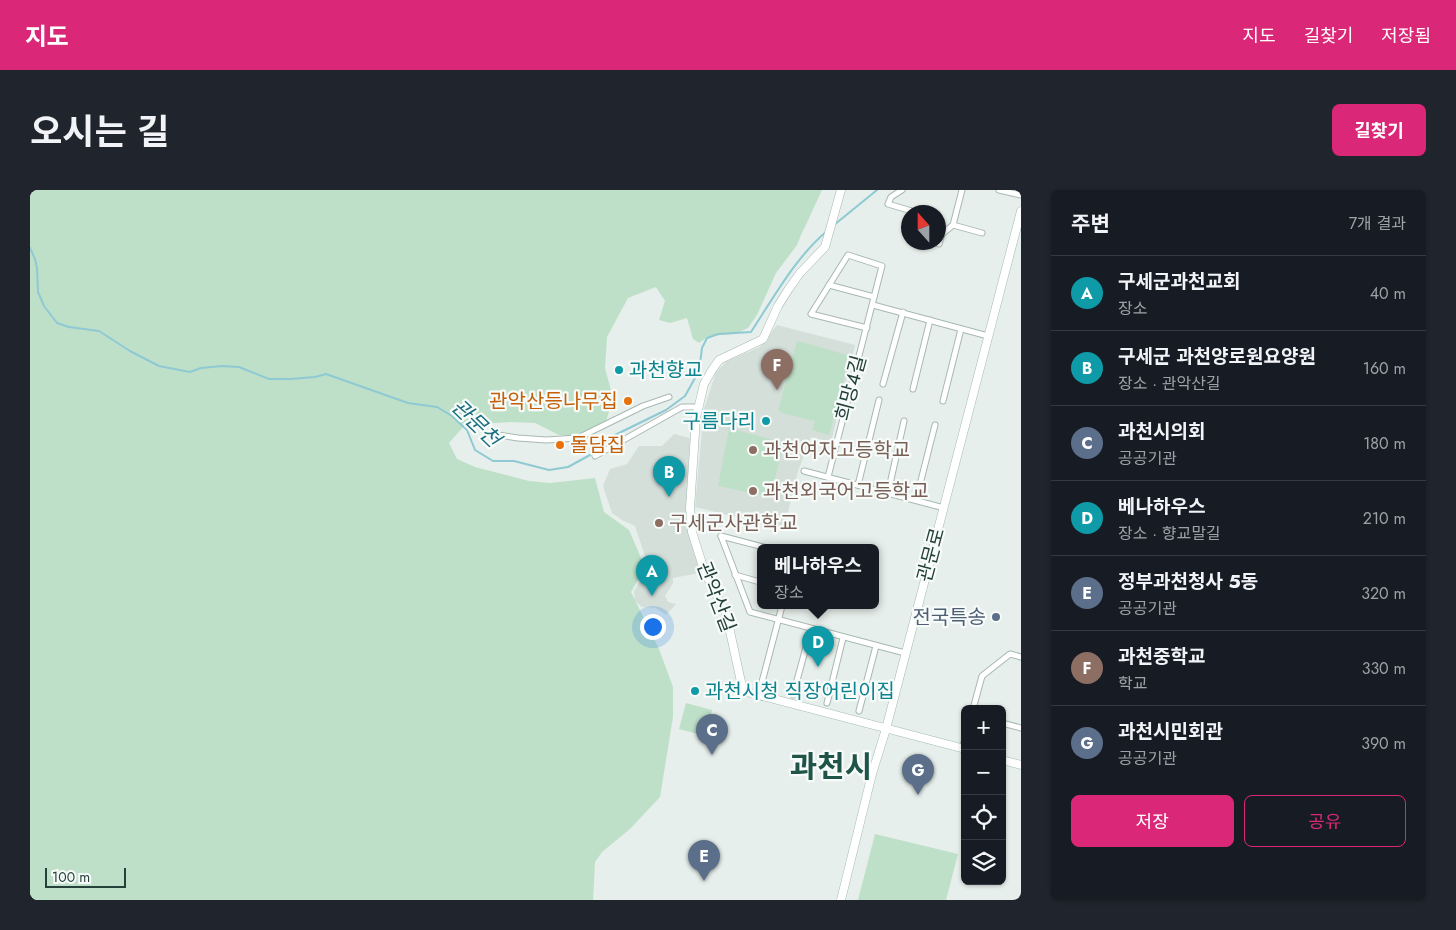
<!DOCTYPE html>
<html lang="ko">
<head>
<meta charset="utf-8">
<style>
  body { margin:0; font-family:Jost,"Noto Sans KR",sans-serif; background:#20242c; color:#f1f3f6 }
  .controls { position:absolute; right:15px; bottom:15px; display:grid; overflow:hidden; border-radius:8px; box-shadow:0 1px 4px #0004 }
  .controls button { width:45px; height:45px; display:grid; place-items:center; padding:0; border:0; border-bottom:1px solid #363941; background:#171b24; color:#f1f3f6; font:25px sans-serif }
  .compass { position:absolute; left:871px; top:15px; width:45px; height:45px; border-radius:50%; background:#171b24; box-shadow:0 1px 4px #0004; rotate:339deg }
  .scale { position:absolute; left:15px; bottom:12px; width:81px; box-sizing:border-box; padding-left:5px; border:2px solid #24423a; border-top:0; font-size:14px; line-height:18px; white-space:nowrap; color:#24423a; -webkit-text-stroke:4px #f7fbf9; paint-order:stroke }
  .you { position:absolute; left:622px; top:436px; width:18px; height:18px; margin:-12px; border:4px solid #fff; border-radius:50%; background:#1a73e8; box-shadow:0 0 0 8px #1a73e833 }
  .badge { display:grid; place-items:center; width:32px; height:32px; border-radius:50%; background:#db2777; color:#fff; font-size:16px; font-weight:700 }
  .pin { position:absolute; translate:-50% -41px; filter:drop-shadow(0 1px 2px #0008) }
  .pin::after { content:''; position:absolute; top:26px; width:18px; height:15px; background:inherit; clip-path:polygon(0 0,100% 0,50% 100%) }
  .popup { position:absolute; left:727px; top:354px; width:122px; height:65px; box-sizing:border-box; display:grid; place-content:center; border-radius:8px; background:#171b24; filter:drop-shadow(0 1px 4px #0005); font-size:16px; white-space:nowrap; color:#9ea1a6 }
  .popup b { font-size:19px; color:#f1f3f6 }
  .popup::after { content:''; position:absolute; left:50%; top:100%; margin-left:-10px; border:10px solid transparent; border-top-color:#171b24 }
  .list { margin:0; padding:0; list-style:none }
  h2 { display:flex; justify-content:space-between; align-items:center; height:65px; margin:0; padding:0 20px; font-size:21px }
  h2 small { font-size:16px; font-weight:400; color:#9ea1a6 }
  .list li { display:grid; grid-template-columns:32px 1fr auto; gap:15px; align-items:center; box-sizing:border-box; height:75px; padding:0 20px; border-top:1px solid #363941 }
  .list b { display:block; font-size:19px; white-space:nowrap }
  .list p { margin:0; font-size:16px; white-space:nowrap; color:#9ea1a6 }
  .list em { font-size:16px; font-style:normal; color:#9ea1a6 }
  .actions { display:flex; gap:10px; padding:15px 20px }
  .actions a { flex:1; padding:11px 0; border:1px solid #db2777; border-radius:8px; text-align:center; font-size:18px; color:#db2777 }
  .actions .main { background:#db2777; color:#fff }
  .icon { flex:none; width:28px; height:28px; fill:none; stroke:currentColor; stroke-width:2; stroke-linecap:round; stroke-linejoin:round }
  .map { position:relative; flex:none; width:991px; height:710px; overflow:hidden; border-radius:8px }
  header { display:flex; align-items:center; gap:30px; box-sizing:border-box; height:70px; padding:0 25px; background:#db2777; color:#fff }
  header strong { font-size:24px }
  nav { display:flex; gap:28px; margin-inline-start:auto; font-size:18px }
  .intro { display:flex; align-items:center; justify-content:space-between; box-sizing:border-box; height:120px; padding:0 30px }
  h1 { margin:0; font-size:35px }
  .button { padding:12px 22px; border-radius:8px; background:#db2777; color:#fff; font-size:18px; font-weight:700 }
  main { display:flex; gap:30px; padding:0 30px }
  aside { flex:1; background:#171b24; border-radius:8px; box-shadow:0 1px 4px #0004 }
  .map>svg:first-child { display:block }
</style>
</head>
<body>
<header>
<strong>지도</strong>
<nav><a>지도</a><a>길찾기</a><a>저장됨</a></nav>
</header>
<div class="intro"><h1>오시는 길</h1><a class="button">길찾기</a></div>
<main>
<div class="map">
<svg width="991" height="710" viewBox="0 0 991 710">
  <rect width="100%" height="100%" fill="#e6efeb"/>
  <g fill="#d4dfda">
    <polygon points="747,135 825,155 801,252 781,247 768,281 754,339 665,317 674,219 686,182 697,171 730,157"/>
    <polygon points="644,244 660,248 658,283 661,292 658,319 674,382 643,388 643,393 635,406 638,412 646,414 636,425 626,418 612,417 605,411 604,401 619,378 605,336 592,330 582,323 573,296 580,279 597,274 609,256 632,256"/>
  </g>
  <g fill="#bfe0c8">
    <polygon points="0,0 792,0 774,39 773,40 767,55 746,83 727,125 718,138 705,144 679,146 669,153 663,149 657,128 640,133 629,130 635,111 626,97 598,108 577,147 575,178 583,208 575,235 553,246 529,245 505,233 480,232 435,235 419,253 427,269 445,277 499,291 520,293 565,288 574,322 599,340 615,377 601,402 629,459 643,497 643,527 630,607 600,639 572,662 565,672 563,710 0,710"/>
    <path d="M767,151C785,155 802,161 820,166L799,245L782,240L785,231L751,223L752,222L748,221Z"/>
    <polygon points="699,238 754,253 740,307 688,296"/>
    <polygon points="656,513 682,520 676,546 649,539"/>
    <polygon points="845,644 928,664 916,710 828,710"/>
  </g>
  <g fill="none" stroke-linecap="round" stroke-linejoin="round">
    <g stroke="#8ec9d4" stroke-width="2">
      <polyline points="804,35 847,0"/>
      <path d="M0,58L5,69L7,78L8,102L14,116L27,133L39,137L69,141L100,161L129,176L160,182L171,178L192,176L209,177L239,189H260L285,187L296,184L378,213L407,217L422,226L437,240L445,260L463,271H484L519,280L538,277L560,265L585,245L636,220L655,206L669,181L672,158L677,148L688,144L721,142C744,107 765,68 797,41"/>
    </g>
    <g stroke="#a8b8b2" stroke-width="7">
      <g id="street">
        <polyline points="872,0 861,7 858,14 885,22"/>
        <polyline points="969,0 991,5"/>
        <polyline points="923,35 952,43"/>
        <polyline points="909,54 912,44 923,35 932,0"/>
        <polyline points="799,95 844,107"/>
        <polyline points="843,115 958,146"/>
        <polyline points="853,194 873,122"/>
        <polyline points="883,199 900,130"/>
        <polyline points="913,211 931,139"/>
        <polyline points="462,244 488,248 516,250 548,248 613,216 639,207"/>
        <polyline points="565,266 652,217 668,217"/>
        <polyline points="774,281 914,318"/>
        <polyline points="798,287 852,76 818,65 781,124 837,138"/>
        <polyline points="828,295 849,210"/>
        <polyline points="858,303 874,231"/>
        <polyline points="886,310 905,235"/>
        <polyline points="691,346 720,422 875,463"/>
        <polyline points="691,346 737,358"/>
        <polyline points="705,385 730,392"/>
        <polyline points="732,492 752,416"/>
        <polyline points="763,505 781,439"/>
        <polyline points="797,513 813,448"/>
        <polyline points="943,519 952,486 980,464 991,467"/>
        <polyline points="829,521 846,456"/>
        <polyline points="972,533 991,538"/>
        <polyline points="932,558 935,549"/>
      </g>
    </g>
    <g stroke="#a4bbb3" stroke-width="9">
      <g id="secondary">
        <polyline points="811,0 795,57 770,83 758,100 748,116 733,149 689,170 682,180 674,194 666,228 660,318 662,342 675,383 696,423 713,501 935,559"/>
        <polyline points="972,570 991,575"/>
        <polyline points="811,710 842,584 856,539 991,21"/>
      </g>
    </g>
    <use href="#street" stroke="#fff" stroke-width="5"/>
    <use href="#secondary" stroke="#fff" stroke-width="8"/>
  </g>
  <g fill="#0f9aa8" stroke="#f7fbf9" stroke-width="2">
    <circle cx="589" cy="180" r="5"/>
    <circle cx="736" cy="231" r="5"/>
    <circle cx="665" cy="501" r="5"/>
  </g>
  <g fill="#e8710a" stroke="#f7fbf9" stroke-width="2">
    <circle cx="598" cy="211" r="5"/>
    <circle cx="530" cy="255" r="5"/>
  </g>
  <g fill="#8d6e63" stroke="#f7fbf9" stroke-width="2">
    <circle cx="723" cy="260" r="5"/>
    <circle cx="723" cy="301" r="5"/>
    <circle cx="629" cy="333" r="5"/>
  </g>
  <circle fill="#5c6f8a" stroke="#f7fbf9" stroke-width="2" cx="966" cy="427" r="5"/>
  <g text-anchor="middle" dominant-baseline="central" stroke-width="4.5" stroke-linejoin="round" paint-order="stroke">
    <g font-size="20" fill="#0d838f" stroke="#f7fbf9" text-anchor="start">
      <text x="599" y="180">과천향교</text>
      <text x="726" y="231" text-anchor="end">구름다리</text>
      <text x="675" y="501">과천시청 직장어린이집</text>
    </g>
    <g font-size="20" fill="#24423a" stroke="#f7fbf9">
      <text transform="translate(821 198) rotate(-75)">희망4길</text>
      <text transform="translate(901 365) rotate(-75)">관문로</text>
      <text transform="translate(686 407) rotate(69)">관악산길</text>
    </g>
    <g font-size="20" fill="#c56008" stroke="#f7fbf9" text-anchor="end">
      <text x="588" y="211">관악산등나무집</text>
      <text x="540" y="255" text-anchor="start">돌담집</text>
    </g>
    <g font-size="20" fill="#785e54" stroke="#f7fbf9" text-anchor="start">
      <text x="733" y="260">과천여자고등학교</text>
      <text x="733" y="301">과천외국어고등학교</text>
      <text x="639" y="333">구세군사관학교</text>
    </g>
    <g font-size="20" fill="#4e5e75" stroke="#f7fbf9" text-anchor="end">
      <text x="956" y="427">전국특송</text>
    </g>
    <g font-size="21" font-style="italic" fill="#1c6f80" stroke="#f7fbf9">
      <text transform="translate(446 233) rotate(44)">관문천</text>
    </g>
    <g font-size="30" font-weight="bold" fill="#1f5548" stroke="#f7fbf9">
      <text x="801" y="576">과천시</text>
    </g>
  </g>
</svg>
<div class="controls">
<button>+</button>
<button>−</button>
<button><svg class="icon" aria-label="locate" viewBox="0 0 24 24"><circle cx="12" cy="12" r="6"/><path d="M12 2v4M12 18v4M2 12h4M18 12h4"/></svg></button>
<button><svg class="icon" aria-label="layers" viewBox="0 0 24 24"><path d="M12 4l9 5-9 5-9-5zM3 14l9 5 9-5"/></svg></button>
</div>
<svg class="compass" viewBox="-18 -18 36 36"><path d="M0-13l5 13h-10z" fill="#e53935"/><path d="M0 13l5-13h-10z" fill="#9ea1a6"/></svg>
<div class="scale">100 m</div>
<div class="you"></div>
<div class="pin badge" style="left:622px;top:406px;background:#0f9aa8">A</div>
<div class="pin badge" style="left:639px;top:307px;background:#0f9aa8">B</div>
<div class="pin badge" style="left:682px;top:565px;background:#5c6f8a">C</div>
<div class="pin badge" style="left:788px;top:477px;background:#0f9aa8">D</div>
<div class="popup"><b>베나하우스</b>장소</div>
<div class="pin badge" style="left:674px;top:691px;background:#5c6f8a">E</div>
<div class="pin badge" style="left:747px;top:200px;background:#8d6e63">F</div>
<div class="pin badge" style="left:888px;top:605px;background:#5c6f8a">G</div>
</div>
<aside>
<h2>주변<small>7개 결과</small></h2>
<ul class="list">
<li><span class="badge" style="background:#0f9aa8">A</span><div><b>구세군과천교회</b><p>장소</p></div><em>40 m</em></li>
<li><span class="badge" style="background:#0f9aa8">B</span><div><b>구세군 과천양로원요양원</b><p>장소 · 관악산길</p></div><em>160 m</em></li>
<li><span class="badge" style="background:#5c6f8a">C</span><div><b>과천시의회</b><p>공공기관</p></div><em>180 m</em></li>
<li><span class="badge" style="background:#0f9aa8">D</span><div><b>베나하우스</b><p>장소 · 향교말길</p></div><em>210 m</em></li>
<li><span class="badge" style="background:#5c6f8a">E</span><div><b>정부과천청사 5동</b><p>공공기관</p></div><em>320 m</em></li>
<li><span class="badge" style="background:#8d6e63">F</span><div><b>과천중학교</b><p>학교</p></div><em>330 m</em></li>
<li><span class="badge" style="background:#5c6f8a">G</span><div><b>과천시민회관</b><p>공공기관</p></div><em>390 m</em></li>
</ul>
<div class="actions"><a class="main">저장</a><a>공유</a></div>
</aside>
</main>
</body>
</html>
